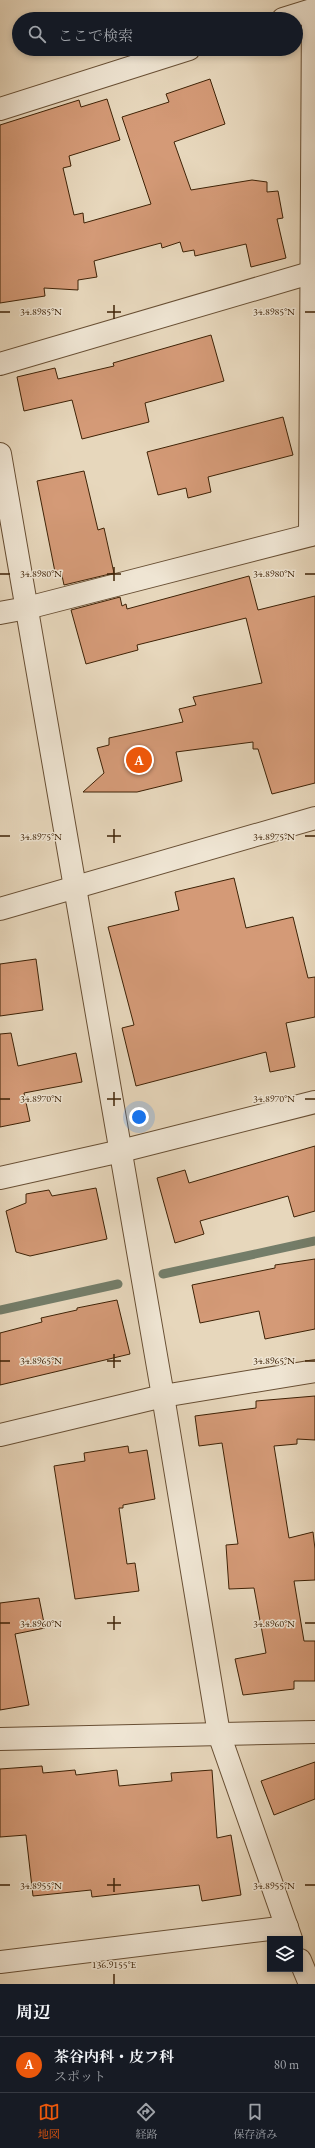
<!DOCTYPE html>
<html lang="ja">
<head>
<meta charset="utf-8">
<style>
  body { margin:0; font-family:"EB Garamond","Noto Serif JP",serif; background:#20242c; color:#f1f3f6 }
  .controls { position:absolute; right:12px; bottom:12px; display:grid; overflow:hidden; border-radius:0px; box-shadow:0 2px 6px #0003 }
  .controls button { width:36px; height:36px; display:grid; place-items:center; padding:0; border:0; border-bottom:1px solid #363941; background:#171b24; color:#f1f3f6; font:20px sans-serif }
  .you { position:absolute; left:139px; top:1117px; width:14px; height:14px; margin:-10px; border:3px solid #fff; border-radius:50%; background:#1a73e8; box-shadow:0 0 0 6px #1a73e833 }
  .badge { display:grid; place-items:center; width:26px; height:26px; border-radius:50%; background:#ea580c; color:#fff; font-size:13px; font-weight:700 }
  .pin { position:absolute; translate:-50% -50%; border:2px solid #fff; box-shadow:0 1px 4px #0006 }
  .list { margin:0; padding:0; list-style:none }
  h2 { display:flex; justify-content:space-between; align-items:center; height:52px; margin:0; padding:0 16px; font-size:17px }
  h2 small { font-size:13px; font-weight:400; color:#9ea1a6 }
  .list li { display:grid; grid-template-columns:26px 1fr auto; gap:12px; align-items:center; box-sizing:border-box; height:56px; padding:0 16px; border-top:1px solid #363941 }
  .list b { display:block; font-size:15px; white-space:nowrap }
  .list p { margin:0; font-size:13px; white-space:nowrap; color:#9ea1a6 }
  .list em { font-size:13px; font-style:normal; color:#9ea1a6 }
  .icon { flex:none; width:22px; height:22px; fill:none; stroke:currentColor; stroke-width:2; stroke-linecap:round; stroke-linejoin:round }
  .map { position:relative; flex:none; width:315px; height:1984px; overflow:hidden }
  .search { position:absolute; background:#171b24; box-shadow:0 2px 6px #0003; left:12px; right:12px; top:12px; height:44px; display:flex; align-items:center; gap:10px; box-sizing:border-box; padding:0 14px; border-radius:22px; color:#9ea1a6; font-size:15px }
  .sheet { height:108px; background:#171b24 }
  nav { display:flex; justify-content:space-around; align-items:center; box-sizing:border-box; height:56px; border-top:1px solid #363941; background:#171b24; font-size:11px; color:#9ea1a6 }
  nav a { display:grid; justify-items:center; gap:2px }
  nav .on { color:#ea580c }
  .map>svg:first-child { display:block }
</style>
</head>
<body>
<div class="map">
<svg width="315" height="1984" viewBox="0 0 315 1984">
  <rect width="100%" height="100%" fill="#e7d7bc"/>
  <filter id="stains"><feTurbulence type="fractalNoise" baseFrequency=".005" numOctaves="4"/><feColorMatrix values="0 0 0 0 .2 0 0 0 0 .09 0 0 0 0 .02 0 0 0 .5 -.17"/></filter>
  <radialGradient id="worn" r=".72"><stop offset=".6" stop-color="#630" stop-opacity="0"/><stop offset="1" stop-color="#630" stop-opacity=".3"/></radialGradient>
  <g fill="none" stroke-linecap="round" stroke-linejoin="round">
    <g stroke="#747d69" stroke-width="9">
      <polyline points="163,1274 315,1241"/>
      <polyline points="0,1310 118,1284"/>
    </g>
  </g>
  <g fill="#d49a77" stroke="#3e2206">
    <polygon points="210,79 225,124 174,142 191,190 252,180 267,182 267,192 278,191 283,218 277,219 286,258 251,267 246,244 195,256 194,250 183,252 180,242 162,248 161,243 94,261 97,277 78,280 78,290 44,288 45,296 0,303 0,125 79,100 81,107 107,99 120,140 69,156 71,166 63,168 74,215 83,213 84,223 151,204 122,117 169,102 166,94"/>
    <polygon points="211,335 224,381 145,403 149,422 82,439 72,400 24,411 17,377 55,368 58,379 114,366 113,363"/>
    <polygon points="283,417 293,455 208,477 211,492 188,498 186,488 158,495 147,452"/>
    <polygon points="84,471 98,530 104,528 114,573 64,585 61,571 55,572 37,481"/>
    <polygon points="249,576 258,610 315,596 315,783 272,794 258,749 253,749 253,742 176,752 182,781 137,792 83,792 104,773 97,748 109,745 109,738 183,722 179,709 196,705 193,697 262,683 246,618 137,645 138,650 86,664 71,610 120,597 122,606 126,604 127,609"/>
    <polygon points="234,878 246,928 293,917 308,978 315,977 315,1017 286,1023 295,1067 270,1072 266,1052 136,1086 122,1028 134,1025 108,927 179,910 175,892"/>
    <polygon points="36,959 43,1010 0,1016 0,964"/>
    <polygon points="11,1033 18,1066 76,1053 82,1082 24,1093 30,1121 0,1127 0,1034"/>
    <polygon points="315,1146 315,1211 294,1217 288,1196 200,1221 204,1234 175,1243 157,1178 185,1170 189,1183"/>
    <polygon points="96,1188 107,1239 30,1256 16,1252 6,1211 26,1203 26,1194 49,1190 52,1196"/>
    <polygon points="315,1259 315,1329 265,1339 259,1311 200,1323 192,1285 275,1268 275,1265"/>
    <polygon points="117,1300 130,1354 0,1385 0,1333 42,1322 41,1318 77,1310 77,1308"/>
    <polygon points="315,1396 315,1440 297,1439 297,1444 274,1446 289,1538 313,1532 315,1549 315,1580 294,1581 304,1641 315,1641 315,1681 294,1681 294,1689 243,1695 235,1659 266,1653 254,1588 229,1589 226,1545 238,1544 222,1443 199,1446 195,1416 256,1408 256,1401"/>
    <polygon points="128,1446 129,1453 147,1450 155,1499 123,1505 123,1508 119,1508 127,1564 135,1563 139,1591 75,1599 54,1466 85,1461 84,1453"/>
    <polygon points="39,1598 45,1628 15,1634 29,1705 0,1710 0,1603"/>
    <polygon points="315,1762 315,1799 274,1815 261,1781"/>
    <polygon points="42,1766 43,1773 75,1770 76,1775 117,1770 119,1786 172,1781 171,1773 212,1770 217,1838 231,1835 241,1895 202,1901 199,1885 92,1897 91,1890 33,1896 26,1835 0,1837 0,1769"/>
  </g>
  <g fill="none" stroke-linecap="round" stroke-linejoin="round">
    <g stroke="#684f34" stroke-width="24">
      <g id="minor">
        <polyline points="283,19 315,9"/>
        <polyline points="0,109 189,49"/>
        <polyline points="0,364 310,273"/>
        <polyline points="0,454 163,1396 219,1734 291,1939"/>
        <polyline points="310,535 313,10"/>
        <polyline points="0,613 27,608 315,534"/>
        <polyline points="0,909 315,818"/>
        <polyline points="0,1178 121,1151 315,1102"/>
        <polyline points="0,1435 163,1396 315,1371"/>
        <polyline points="0,1739 315,1732"/>
        <polyline points="300,1960 310,1984"/>
        <polyline points="0,1962 287,1927"/>
      </g>
    </g>
    <use href="#minor" stroke="#efe5d3" stroke-width="22"/>
  </g>
  <path fill="none" stroke="#3e2206" stroke-width="1.5" d="M114,305V319M0,312H10M107,312H121M305,312H315M114,567V581M0,574H10M107,574H121M305,574H315M114,829V843M0,836H10M107,836H121M305,836H315M114,1092V1106M0,1099H10M107,1099H121M305,1099H315M114,1354V1368M0,1361H10M107,1361H121M305,1361H315M114,1616V1630M0,1623H10M107,1623H121M305,1623H315M114,1878V1892M0,1885H10M107,1885H121M305,1885H315M114,1974V1984"/>
  <g font-size="10" text-anchor="middle" fill="#3e2206" stroke="#efe5d3" stroke-width="3" stroke-linejoin="round" paint-order="stroke">
    <text x="41" y="315">34.8985°N</text>
    <text x="274" y="315">34.8985°N</text>
    <text x="41" y="577">34.8980°N</text>
    <text x="274" y="577">34.8980°N</text>
    <text x="41" y="840">34.8975°N</text>
    <text x="274" y="840">34.8975°N</text>
    <text x="41" y="1102">34.8970°N</text>
    <text x="274" y="1102">34.8970°N</text>
    <text x="41" y="1364">34.8965°N</text>
    <text x="274" y="1364">34.8965°N</text>
    <text x="41" y="1627">34.8960°N</text>
    <text x="274" y="1627">34.8960°N</text>
    <text x="41" y="1889">34.8955°N</text>
    <text x="274" y="1889">34.8955°N</text>
    <text x="114" y="1968">136.9155°E</text>
  </g>
  <rect width="100%" height="100%" filter="url(#stains)"/>
  <rect width="100%" height="100%" fill="url(#worn)"/>
</svg>
<div class="controls">
<button><svg class="icon" aria-label="layers" viewBox="0 0 24 24"><path d="M12 4l9 5-9 5-9-5zM3 14l9 5 9-5"/></svg></button>
</div>
<div class="you"></div>
<div class="pin badge" style="left:139px;top:760px">A</div>
<div class="search"><svg class="icon" aria-label="search" viewBox="0 0 24 24"><circle cx="10" cy="10" r="6"/><path d="M15 15l6 6"/></svg>ここで検索</div>
</div>
<section class="sheet">
<h2>周辺<small></small></h2>
<ul class="list">
<li><span class="badge">A</span><div><b>茶谷内科・皮フ科</b><p>スポット</p></div><em>80 m</em></li>
</ul>
</section>
<nav>
<a class="on"><svg class="icon" aria-label="map" viewBox="0 0 24 24"><path d="M3 6l6-2 6 2 6-2v14l-6 2-6-2-6 2zM9 4v14M15 6v14"/></svg>地図</a>
<a><svg class="icon" aria-label="directions" viewBox="0 0 24 24"><path d="M12 3l9 9-9 9-9-9zM9 14v-3h6M13 9l2 2-2 2"/></svg>経路</a>
<a><svg class="icon" aria-label="saved" viewBox="0 0 24 24"><path d="M7 4h10v16l-5-4-5 4z"/></svg>保存済み</a>
</nav>
</body>
</html>
